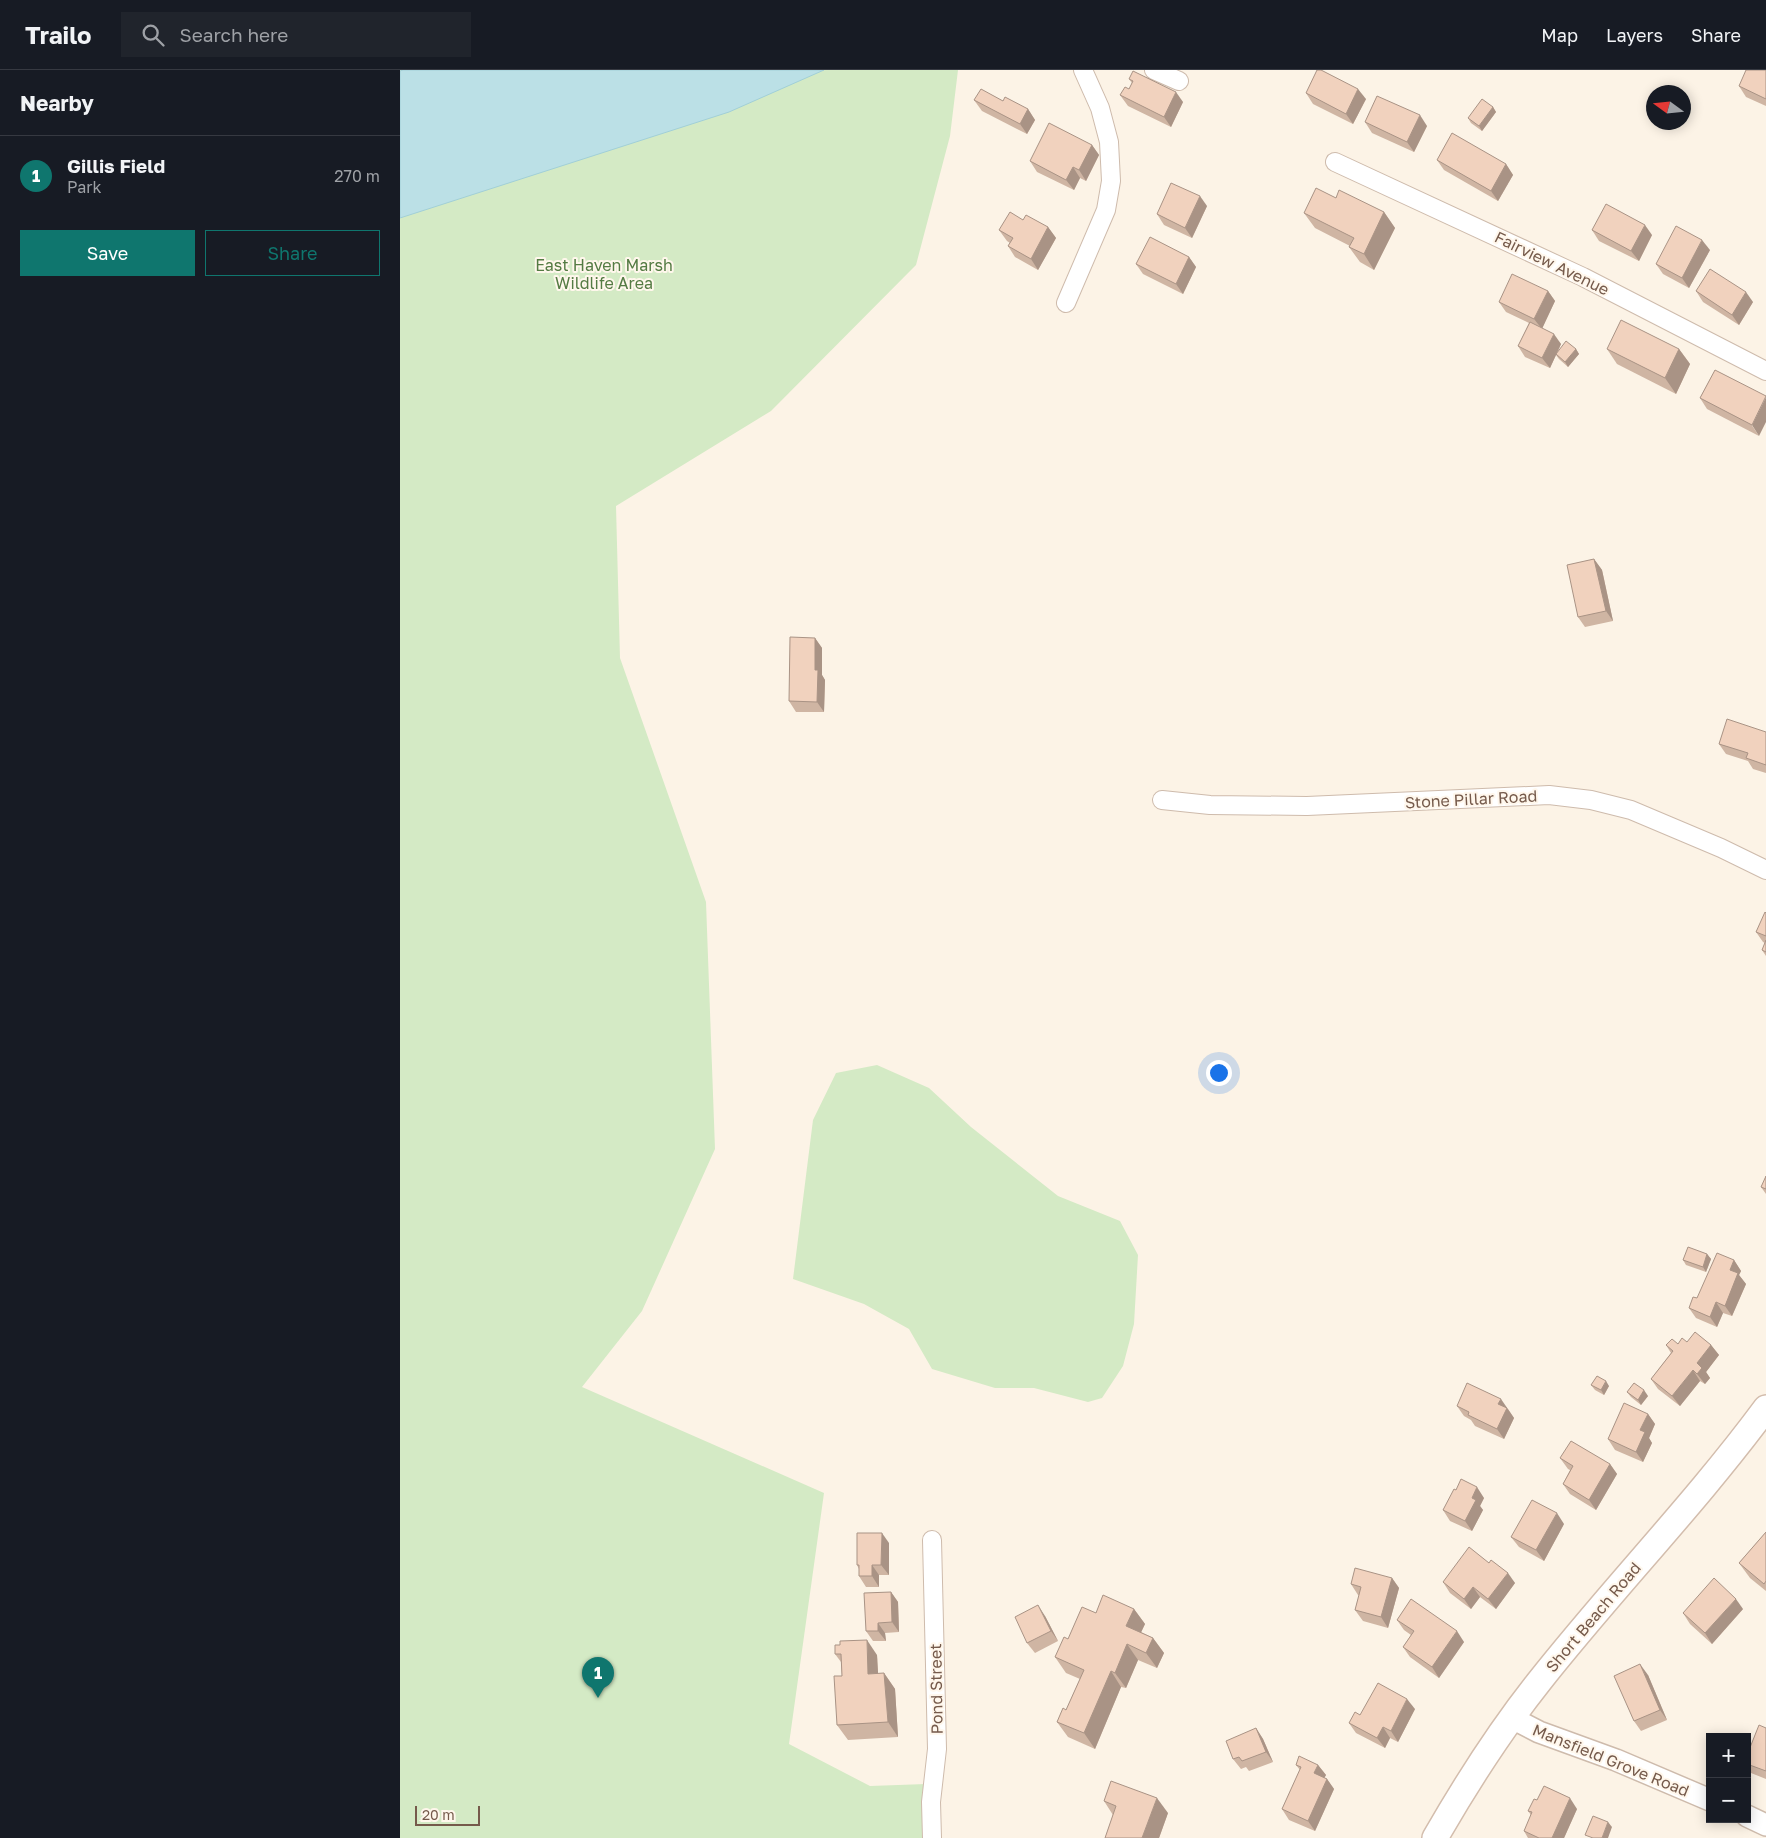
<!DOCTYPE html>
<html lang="en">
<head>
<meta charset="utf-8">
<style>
  body { margin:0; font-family:"Golos Text",sans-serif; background:#20242c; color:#f1f3f6 }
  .controls { position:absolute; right:15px; bottom:15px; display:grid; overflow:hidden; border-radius:0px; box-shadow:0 2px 12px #0003 }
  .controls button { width:45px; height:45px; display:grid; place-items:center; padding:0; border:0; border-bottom:1px solid #363941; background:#171b24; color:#f1f3f6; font:25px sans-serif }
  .compass { position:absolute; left:1246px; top:15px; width:45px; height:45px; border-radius:50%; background:#171b24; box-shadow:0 2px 12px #0003; rotate:285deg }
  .scale { position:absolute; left:15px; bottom:12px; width:65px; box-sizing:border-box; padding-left:5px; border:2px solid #755a4b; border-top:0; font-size:14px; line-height:18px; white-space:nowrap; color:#755a4b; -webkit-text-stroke:4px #fff7ec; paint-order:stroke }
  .you { position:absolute; left:818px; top:1002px; width:18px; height:18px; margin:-12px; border:4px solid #fff; border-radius:50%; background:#1a73e8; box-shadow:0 0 0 8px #1a73e833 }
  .badge { display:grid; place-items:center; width:32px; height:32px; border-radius:50%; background:#0f766e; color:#fff; font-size:16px; font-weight:700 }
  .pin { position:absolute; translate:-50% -41px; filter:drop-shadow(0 1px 2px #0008) }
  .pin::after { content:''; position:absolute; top:26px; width:18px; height:15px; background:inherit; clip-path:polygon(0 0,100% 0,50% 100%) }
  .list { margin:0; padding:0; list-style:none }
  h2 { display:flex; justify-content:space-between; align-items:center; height:65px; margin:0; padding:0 20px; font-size:21px }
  h2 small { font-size:16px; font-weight:400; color:#9ea1a6 }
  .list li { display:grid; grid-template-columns:32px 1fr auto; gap:15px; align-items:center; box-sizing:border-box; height:80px; padding:0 20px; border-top:1px solid #363941 }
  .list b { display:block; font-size:19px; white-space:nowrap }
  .list p { margin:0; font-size:16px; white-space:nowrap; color:#9ea1a6 }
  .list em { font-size:16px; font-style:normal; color:#9ea1a6 }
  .actions { display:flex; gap:10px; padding:15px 20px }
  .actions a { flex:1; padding:11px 0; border:1px solid #0f766e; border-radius:0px; text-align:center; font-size:18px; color:#0f766e }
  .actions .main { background:#0f766e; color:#fff }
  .icon { flex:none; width:28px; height:28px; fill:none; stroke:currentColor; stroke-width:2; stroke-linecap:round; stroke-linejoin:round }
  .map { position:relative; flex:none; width:1366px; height:1768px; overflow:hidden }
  header { display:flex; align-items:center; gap:30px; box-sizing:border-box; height:70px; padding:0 25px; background:#171b24; border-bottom:1px solid #363941 }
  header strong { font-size:24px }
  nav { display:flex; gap:28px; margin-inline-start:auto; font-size:18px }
  .search { width:350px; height:45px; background:#20242c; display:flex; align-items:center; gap:12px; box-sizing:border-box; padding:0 18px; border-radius:0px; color:#9ea1a6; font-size:19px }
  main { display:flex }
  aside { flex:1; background:#171b24 }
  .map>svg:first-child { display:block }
</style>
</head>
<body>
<header>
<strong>Trailo</strong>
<div class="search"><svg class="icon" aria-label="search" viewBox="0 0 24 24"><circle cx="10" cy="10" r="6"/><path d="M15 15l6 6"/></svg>Search here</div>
<nav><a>Map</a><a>Layers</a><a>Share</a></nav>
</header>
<main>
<aside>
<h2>Nearby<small></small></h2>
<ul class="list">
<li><span class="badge">1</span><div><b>Gillis Field</b><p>Park</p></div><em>270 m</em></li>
</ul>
<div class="actions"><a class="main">Save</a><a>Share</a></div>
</aside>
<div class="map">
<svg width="1366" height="1768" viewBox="0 0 1366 1768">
  <rect width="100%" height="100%" fill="#fcf3e6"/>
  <g fill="#d4eac5">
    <polygon points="0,0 558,0 550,66 516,195 371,341 216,436 220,588 306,832 315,1079 242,1241 182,1317 424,1423 389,1674 470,1716 526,1714 525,1768 0,1768"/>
    <polygon points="477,995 529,1018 571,1057 658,1126 720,1151 738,1185 734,1254 723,1296 702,1328 688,1332 634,1318 595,1318 532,1299 509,1259 464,1234 393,1209 413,1050 436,1003"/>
  </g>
  <polygon fill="#bbe0e6" stroke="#a1cfd7" points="3,0 424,0 329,42 0,148 0,1"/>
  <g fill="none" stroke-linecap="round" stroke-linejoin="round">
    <g stroke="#cebbac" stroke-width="20">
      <g id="minor">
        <polyline points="754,0 779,11"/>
        <polyline points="935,92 1183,207 1366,301"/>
        <polyline points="666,233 706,140 711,111 709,72 700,38 683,0"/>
        <polyline points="762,730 810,735 907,736 1149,725 1191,730 1231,740 1321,778 1366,800"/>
        <polyline points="532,1470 537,1679 531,1732 532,1768"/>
      </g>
    </g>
    <g stroke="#cebbac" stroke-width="24">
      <g id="tertiary">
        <polyline points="1112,1648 1139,1662 1216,1690 1310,1730"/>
        <polyline points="1347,1746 1366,1755"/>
      </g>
    </g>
    <g stroke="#d3bdad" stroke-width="28">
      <path id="secondary" d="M1035,1768C1066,1714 1100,1661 1138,1613C1212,1519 1295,1434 1366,1338"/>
    </g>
    <use href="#minor" stroke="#fff" stroke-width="18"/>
    <use href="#tertiary" stroke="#fff" stroke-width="21"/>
    <use href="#secondary" stroke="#fff" stroke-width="25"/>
  </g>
  <g fill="#cfb5a3">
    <polygon points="1366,0 1366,36 1346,27 1339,16"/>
    <polygon points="729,9 783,32 771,57 728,36 720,25 729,19 732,13"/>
    <polygon points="906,23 966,29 953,54 913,34"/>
    <polygon points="574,30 603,31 628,39 635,50 627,64 582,41"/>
    <polygon points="1093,37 1096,42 1082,61 1071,53 1068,48"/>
    <polygon points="965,52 1027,56 1014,82 972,63"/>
    <polygon points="692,75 699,85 686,111 680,108 674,120 637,102 630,91"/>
    <polygon points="1037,90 1106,94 1113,105 1098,131 1044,100"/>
    <polygon points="936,128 984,142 995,158 974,200 960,192 949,177 950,176 915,158 904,143"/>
    <polygon points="807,136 792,168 764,155 757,144"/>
    <polygon points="623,150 648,157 656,168 638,200 615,187 608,176 610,173 607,171 599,160"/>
    <polygon points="1192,160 1252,165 1239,191 1199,171"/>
    <polygon points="1310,180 1289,218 1263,204 1256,194"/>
    <polygon points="789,187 796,197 783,224 743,204 736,194"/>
    <polygon points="1148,221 1155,231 1142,258 1161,274 1158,281 1176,279 1179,284 1168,297 1159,289 1156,285 1150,298 1125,287 1118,276 1129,253 1106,242 1099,232"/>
    <polygon points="1296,221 1353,232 1339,255 1303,232"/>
    <polygon points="1207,279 1279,279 1290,294 1276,324 1217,294"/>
    <polygon points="1315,300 1359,366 1307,339 1300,328"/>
    <polygon points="1194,489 1202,500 1213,551 1185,557 1178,547"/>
    <polygon points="415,568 422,578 422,605 425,610 424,642 396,642 389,631"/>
    <polygon points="1366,662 1366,703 1353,699 1348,691 1326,684 1319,674"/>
    <polygon points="1366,843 1366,886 1362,880 1365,873 1363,872 1356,862"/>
    <polygon points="1366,1106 1366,1124 1361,1117"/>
    <polygon points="1307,1184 1311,1189 1306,1202 1286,1195 1283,1190"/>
    <polygon points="1334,1190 1341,1201 1339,1205 1346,1214 1332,1246 1323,1243 1317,1257 1296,1248 1289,1238"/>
    <polygon points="1287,1272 1311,1275 1319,1285 1306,1302 1310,1308 1305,1314 1300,1311 1280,1336 1258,1319 1251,1309 1271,1283 1266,1275"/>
    <polygon points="1191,1315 1209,1316 1204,1325 1195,1320"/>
    <polygon points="1227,1322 1248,1326 1241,1335 1231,1327"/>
    <polygon points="1057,1336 1108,1339 1114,1348 1104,1369 1075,1356 1071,1350 1064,1346"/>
    <polygon points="1248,1344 1255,1354 1249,1368 1252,1373 1243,1392 1215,1380 1208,1369"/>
    <polygon points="1160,1388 1210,1394 1217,1404 1196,1440 1170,1424 1163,1414 1170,1400 1168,1399"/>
    <polygon points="1056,1420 1084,1428 1080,1436 1083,1440 1072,1461 1050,1451 1043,1440"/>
    <polygon points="1164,1454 1144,1491 1119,1477 1111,1467"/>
    <polygon points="1366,1462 1366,1521 1350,1508 1339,1493"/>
    <polygon points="489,1473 489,1505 479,1505 479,1517 466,1517 459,1506 459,1499 457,1495"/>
    <polygon points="1089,1493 1115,1513 1096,1539 1080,1527 1071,1539 1050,1523 1043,1512"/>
    <polygon points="992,1508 999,1518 988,1558 963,1551 955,1540 959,1525 958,1525 951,1514"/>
    <polygon points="491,1522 498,1532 499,1562 485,1563 486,1571 473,1571 466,1561"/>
    <polygon points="734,1539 745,1554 741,1562 753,1568 764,1583 757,1598 738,1590 726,1618 721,1617 695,1679 668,1667 657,1652 666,1640 680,1609 666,1603 655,1587 696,1543"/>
    <polygon points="1343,1539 1312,1574 1290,1554 1283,1543"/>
    <polygon points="645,1546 658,1571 635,1583 627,1573"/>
    <polygon points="997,1550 1064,1572 1039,1608 1010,1587 1003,1577 1011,1565 1004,1560"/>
    <polygon points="435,1575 477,1585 478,1604 484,1603 495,1619 498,1667 448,1670 437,1655 442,1606 441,1592 435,1584"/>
    <polygon points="1248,1605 1267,1650 1241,1661 1234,1651"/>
    <polygon points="1015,1639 998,1672 990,1668 985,1678 956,1663 949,1653 960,1645"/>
    <polygon points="856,1658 863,1669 873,1692 849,1701 846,1697 841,1699 833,1689"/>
    <polygon points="1366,1658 1366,1709 1351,1703 1347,1697 1347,1685"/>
    <polygon points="896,1695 918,1695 926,1705 924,1708 927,1709 934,1719 915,1761 889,1750 882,1739 900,1700"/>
    <polygon points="1137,1730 1177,1739 1164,1768 1128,1768 1124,1761 1131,1745 1128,1741"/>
    <polygon points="704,1731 768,1743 759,1768 705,1768 713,1745"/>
  </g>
  <g fill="#a99385">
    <polygon points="958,19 966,29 953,54 946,44"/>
    <polygon points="776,22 783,32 771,57 764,47"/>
    <polygon points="1093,37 1096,42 1082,61 1079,56"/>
    <polygon points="628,39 635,50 627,64 620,54"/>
    <polygon points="1020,45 1027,56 1014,82 1007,72"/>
    <polygon points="692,75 699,85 686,111 679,100"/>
    <polygon points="1106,94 1113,105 1098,131 1091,121"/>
    <polygon points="673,97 680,108 674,120 666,110"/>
    <polygon points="800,126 807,136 792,168 785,158"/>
    <polygon points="984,142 995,158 974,200 964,184"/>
    <polygon points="1245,155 1252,165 1239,191 1231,181"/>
    <polygon points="648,157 656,168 638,200 631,189"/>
    <polygon points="1302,170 1310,180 1289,218 1282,208"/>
    <polygon points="789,187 796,197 783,224 776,214"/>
    <polygon points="1148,221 1155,231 1142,259 1134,249"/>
    <polygon points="1346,222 1353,232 1339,255 1332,245"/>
    <polygon points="1154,264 1161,274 1150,298 1142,288"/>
    <polygon points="1176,279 1179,284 1168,297 1165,292"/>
    <polygon points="1279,279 1290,294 1276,324 1265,308"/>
    <polygon points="1366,327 1366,352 1359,366 1352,355"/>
    <polygon points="1194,489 1202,500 1213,551 1206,541"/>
    <polygon points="415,568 422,578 422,605 425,610 424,642 417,632 415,600"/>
    <polygon points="1307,1184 1311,1189 1306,1202 1303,1197"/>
    <polygon points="1334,1190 1341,1201 1339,1205 1346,1214 1332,1246 1325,1236 1330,1200"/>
    <polygon points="1316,1232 1323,1243 1317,1257 1310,1247"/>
    <polygon points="1311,1275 1319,1285 1306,1302 1310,1308 1305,1314 1297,1304 1297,1293"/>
    <polygon points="1293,1300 1300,1311 1280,1336 1272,1326"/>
    <polygon points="1206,1311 1209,1316 1204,1325 1201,1320"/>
    <polygon points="1244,1320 1248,1326 1241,1335 1238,1330"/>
    <polygon points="1101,1329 1114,1348 1104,1369 1097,1359 1098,1334"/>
    <polygon points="1248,1344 1255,1354 1249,1368 1252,1373 1243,1392 1236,1382 1240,1360"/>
    <polygon points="1210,1394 1217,1404 1196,1440 1189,1430"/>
    <polygon points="1077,1417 1084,1428 1080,1436 1083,1440 1072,1461 1065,1451 1072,1428"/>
    <polygon points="1157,1443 1164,1454 1144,1491 1136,1480"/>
    <polygon points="482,1463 489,1473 489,1505 481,1495"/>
    <polygon points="472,1495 479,1505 479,1517 472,1506"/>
    <polygon points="1108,1503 1115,1513 1096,1539 1088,1529"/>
    <polygon points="992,1508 999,1518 988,1558 981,1547"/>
    <polygon points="1073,1517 1080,1527 1071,1539 1064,1529"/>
    <polygon points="491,1522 498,1532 499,1562 492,1552"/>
    <polygon points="1336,1529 1343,1539 1312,1574 1305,1563"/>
    <polygon points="638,1535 645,1546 658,1571 651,1561"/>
    <polygon points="734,1539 745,1554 737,1571 726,1556"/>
    <polygon points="478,1553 485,1563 486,1571 478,1561"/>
    <polygon points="1057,1561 1064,1572 1039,1608 1032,1597"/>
    <polygon points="753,1568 764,1583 757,1598 746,1583"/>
    <polygon points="467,1570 477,1585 479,1620 468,1604"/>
    <polygon points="727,1574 738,1590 726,1618 715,1603"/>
    <polygon points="1240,1594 1248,1605 1267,1650 1260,1640"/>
    <polygon points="711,1601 721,1617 695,1679 684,1663"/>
    <polygon points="484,1603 495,1619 498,1667 488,1652"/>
    <polygon points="1007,1629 1015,1639 998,1672 991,1661"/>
    <polygon points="983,1657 990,1668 985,1678 977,1668"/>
    <polygon points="856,1658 863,1669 873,1692 866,1682"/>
    <polygon points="918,1695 926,1705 921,1714 914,1703"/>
    <polygon points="927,1709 934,1719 915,1761 908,1751"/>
    <polygon points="757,1728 768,1743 759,1768 742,1768"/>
    <polygon points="1170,1728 1177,1739 1164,1768 1152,1768"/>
    <polygon points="1208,1752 1212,1757 1208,1768 1202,1768"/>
  </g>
  <g fill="#f1d2be" stroke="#a99385">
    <polygon points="917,0 921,0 958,19 946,44 906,23"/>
    <polygon points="1346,0 1366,0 1366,29 1339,16"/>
    <polygon points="733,1 776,22 764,47 720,25 725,17 729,19 733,11 729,9"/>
    <polygon points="581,19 603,31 605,27 628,39 620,54 574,30"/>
    <polygon points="977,26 1020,45 1007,72 965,52"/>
    <polygon points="1082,29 1093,37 1079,56 1068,48"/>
    <polygon points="649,53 692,75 679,100 673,97 666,110 630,91"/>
    <polygon points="1052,63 1106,94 1091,121 1037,90"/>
    <polygon points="771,113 800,126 785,158 757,144"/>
    <polygon points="916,118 936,128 939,120 984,142 964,184 949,177 954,168 904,143"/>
    <polygon points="1206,134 1245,155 1231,181 1192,160"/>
    <polygon points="610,142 623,150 626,145 648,157 631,189 608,176 613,168 599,160"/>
    <polygon points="1276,156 1302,170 1282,208 1256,194"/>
    <polygon points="750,167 789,187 776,214 736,194"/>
    <polygon points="1310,199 1346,222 1332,245 1296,221"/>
    <polygon points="1112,204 1148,221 1134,249 1099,232"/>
    <polygon points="1221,250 1279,279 1265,308 1207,279"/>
    <polygon points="1130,252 1154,264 1142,288 1118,276"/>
    <polygon points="1166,271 1176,279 1165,292 1156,284"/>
    <polygon points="1315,300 1366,326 1352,355 1300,328"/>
    <polygon points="1194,489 1206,541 1178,547 1167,495"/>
    <polygon points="390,567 415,568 415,600 418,600 417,632 389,631"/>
    <polygon points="1327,649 1366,662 1366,695 1346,688 1348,683 1319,674"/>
    <polygon points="1365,842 1366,843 1366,866 1356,862"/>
    <polygon points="1366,870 1366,882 1362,880"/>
    <polygon points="1366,1106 1366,1119 1361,1117"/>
    <polygon points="1288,1177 1307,1184 1303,1197 1283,1190"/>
    <polygon points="1317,1183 1334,1190 1330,1200 1338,1203 1325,1236 1316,1232 1310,1247 1289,1238 1293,1227 1297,1228"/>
    <polygon points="1295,1262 1311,1275 1297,1293 1302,1298 1297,1304 1293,1300 1272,1326 1251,1309 1273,1281 1266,1275 1272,1269 1278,1274 1282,1268 1287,1272"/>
    <polygon points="1197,1306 1206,1311 1201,1320 1191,1315"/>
    <polygon points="1067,1313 1101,1329 1098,1334 1107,1338 1097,1359 1068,1345 1069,1342 1057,1336"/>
    <polygon points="1234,1313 1244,1320 1238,1330 1227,1322"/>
    <polygon points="1224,1333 1248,1344 1240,1360 1245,1362 1236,1382 1208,1369"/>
    <polygon points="1171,1371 1210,1394 1189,1430 1163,1414 1173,1396 1160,1388"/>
    <polygon points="1061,1409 1077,1417 1072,1428 1076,1430 1065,1451 1043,1440 1054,1419 1056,1420"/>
    <polygon points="1132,1430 1157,1443 1136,1480 1111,1467"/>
    <polygon points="1366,1462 1366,1511 1364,1514 1339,1493"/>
    <polygon points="457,1463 482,1463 481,1495 472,1495 472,1506 459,1506 459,1495 457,1495"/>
    <polygon points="1069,1477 1089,1493 1091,1490 1108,1503 1088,1529 1073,1517 1064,1529 1043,1512"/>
    <polygon points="955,1498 992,1508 981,1547 955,1540 961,1517 951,1514"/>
    <polygon points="1314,1508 1336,1529 1305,1563 1283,1543"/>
    <polygon points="491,1522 492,1552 478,1553 478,1561 466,1561 464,1523"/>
    <polygon points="703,1525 734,1539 726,1556 753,1568 746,1583 727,1574 715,1603 711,1601 684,1663 657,1652 663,1638 666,1640 684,1600 655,1587 664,1567 668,1569 682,1537 696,1543"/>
    <polygon points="1011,1529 1057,1561 1032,1597 1003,1577 1014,1561 997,1550"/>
    <polygon points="638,1535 651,1561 627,1573 615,1547"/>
    <polygon points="467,1570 468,1604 484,1603 488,1652 437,1655 434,1606 442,1606 441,1584 435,1584 435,1575 440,1575 440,1571"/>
    <polygon points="1240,1594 1260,1640 1234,1651 1214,1606"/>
    <polygon points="978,1613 1007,1629 991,1661 983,1657 977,1668 949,1653 955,1642 960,1645"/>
    <polygon points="1359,1655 1366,1658 1366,1701 1347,1694 1347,1685"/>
    <polygon points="856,1658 866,1682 842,1691 839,1687 833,1689 826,1671"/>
    <polygon points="899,1686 918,1695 914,1703 927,1709 908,1751 882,1739 901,1697 896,1695"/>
    <polygon points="711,1711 757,1728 742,1768 705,1768 716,1736 704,1731"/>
    <polygon points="1144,1716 1170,1728 1152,1768 1139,1768 1124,1761 1132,1742 1128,1741 1134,1729 1137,1730"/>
    <polygon points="1193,1746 1208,1752 1202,1768 1193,1768 1185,1765"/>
  </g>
  <g text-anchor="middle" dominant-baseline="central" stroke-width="4" stroke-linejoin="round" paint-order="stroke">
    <g font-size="16" fill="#755a4b" stroke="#fff7ec">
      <text transform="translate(1152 193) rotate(26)">Fairview Avenue</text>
      <text transform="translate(1071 729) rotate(-3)">Stone Pillar Road</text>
      <text transform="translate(1193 1547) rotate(-50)">Short Beach Road</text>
      <text transform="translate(536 1619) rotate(-91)">Pond Street</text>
      <text transform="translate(1211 1690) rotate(22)">Mansfield Grove Road</text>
    </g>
    <g font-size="16" fill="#547b43" stroke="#fff7ec">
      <text x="204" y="195">East Haven Marsh<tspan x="204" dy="18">Wildlife Area</tspan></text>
    </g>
  </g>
</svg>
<div class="controls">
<button>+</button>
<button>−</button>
</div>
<svg class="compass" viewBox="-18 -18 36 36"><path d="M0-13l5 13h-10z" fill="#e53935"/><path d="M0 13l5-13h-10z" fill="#9ea1a6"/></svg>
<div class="scale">20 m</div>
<div class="you"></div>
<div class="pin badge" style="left:198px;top:1628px">1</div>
</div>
</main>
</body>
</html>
